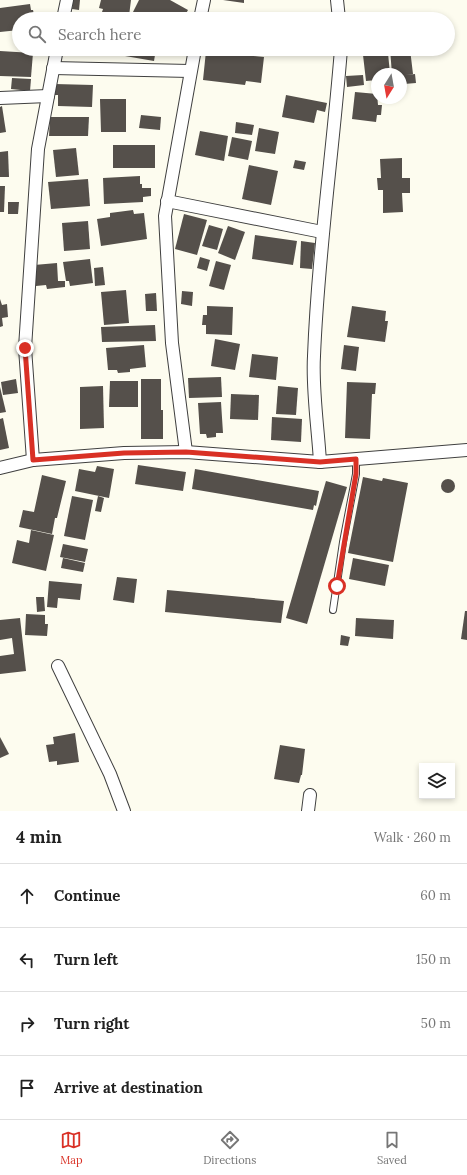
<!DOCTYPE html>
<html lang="en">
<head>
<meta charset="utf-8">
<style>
  body { margin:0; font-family:Lora,serif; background:#f6f6f6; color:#222 }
  .controls { position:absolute; right:12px; bottom:12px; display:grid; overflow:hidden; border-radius:0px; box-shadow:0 2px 6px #0003 }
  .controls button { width:36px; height:36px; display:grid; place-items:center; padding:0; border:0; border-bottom:1px solid #e0e0e0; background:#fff; color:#222; font:20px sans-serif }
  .compass { position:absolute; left:371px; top:68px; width:36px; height:36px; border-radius:50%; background:#fff; box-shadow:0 2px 6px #0003; rotate:191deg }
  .stop { position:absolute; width:12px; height:12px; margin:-9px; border:3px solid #d93025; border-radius:50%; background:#fff }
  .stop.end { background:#d93025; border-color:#fff; box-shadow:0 1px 4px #0008 }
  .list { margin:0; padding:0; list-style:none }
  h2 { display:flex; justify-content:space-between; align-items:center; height:52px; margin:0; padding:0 16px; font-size:17px }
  h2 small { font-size:13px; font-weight:400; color:#767676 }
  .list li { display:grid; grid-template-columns:26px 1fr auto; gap:12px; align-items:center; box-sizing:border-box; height:64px; padding:0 16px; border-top:1px solid #e0e0e0 }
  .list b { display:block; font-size:15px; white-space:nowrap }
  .list em { font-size:13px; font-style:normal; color:#767676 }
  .icon { flex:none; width:22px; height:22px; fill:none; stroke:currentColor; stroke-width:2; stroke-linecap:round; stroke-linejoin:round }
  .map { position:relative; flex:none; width:467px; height:811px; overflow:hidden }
  .search { position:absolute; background:#fff; box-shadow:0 2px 6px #0003; left:12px; right:12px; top:12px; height:44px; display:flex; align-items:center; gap:10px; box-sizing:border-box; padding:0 14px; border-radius:22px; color:#767676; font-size:15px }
  .sheet { height:308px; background:#fff }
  nav { display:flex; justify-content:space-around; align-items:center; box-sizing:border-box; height:56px; border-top:1px solid #e0e0e0; background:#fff; font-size:11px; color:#767676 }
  nav a { display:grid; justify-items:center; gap:2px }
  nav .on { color:#d93025 }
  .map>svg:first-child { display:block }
</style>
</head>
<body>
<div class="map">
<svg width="467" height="811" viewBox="0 0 467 811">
  <rect width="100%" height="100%" fill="#fdfcef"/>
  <g fill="#55504b">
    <polygon points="73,0 80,0 79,10 72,9"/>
    <polygon points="101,0 131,0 129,16 102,12 103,9 99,8"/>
    <polygon points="139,0 170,0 188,10 183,19 146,19 133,12"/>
    <polygon points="223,0 244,0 244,3"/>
    <polygon points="30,4 31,10 33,10 35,19 19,19 19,30 0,32 0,8"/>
    <polygon points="287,16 311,18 311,19 287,19"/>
    <polygon points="68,49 118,49 117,56 68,50"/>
    <polygon points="126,49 156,49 154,61 125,56"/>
    <polygon points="390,49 410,49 413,74 406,75 415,74 416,83 404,84 403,75 392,74"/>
    <polygon points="0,51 33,53 31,77 0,76"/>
    <polygon points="206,51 264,57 261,83 246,81 245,85 203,80"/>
    <polygon points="388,53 390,74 377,74 377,80 366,81 363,55"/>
    <polygon points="363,75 364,85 347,87 346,76"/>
    <polygon points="12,78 31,79 30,91 11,89"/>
    <polygon points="55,84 93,85 92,107 58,106 58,95 54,95"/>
    <polygon points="355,92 377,94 378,105 382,105 381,115 377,115 376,122 352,119"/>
    <polygon points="286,95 327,103 325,112 317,110 314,123 282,117"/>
    <polygon points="100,99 126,99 126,132 101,132"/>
    <polygon points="2,106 6,132 0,133 0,107"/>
    <polygon points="141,115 161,117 160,130 139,128"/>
    <polygon points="50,117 89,117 88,136 49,136"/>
    <polygon points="236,122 254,125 252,135 235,133"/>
    <polygon points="259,128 279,132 275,154 255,151"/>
    <polygon points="200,131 228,136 224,161 195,155"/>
    <polygon points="232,137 252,141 248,160 228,156"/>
    <rect x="113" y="145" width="42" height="23"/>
    <polygon points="76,148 79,175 56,177 53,150"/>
    <polygon points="8,151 9,177 0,177 0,152"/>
    <polygon points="402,158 402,178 410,178 410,193 402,193 403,212 383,213 383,190 378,190 377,178 381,178 380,159"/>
    <polygon points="295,160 306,162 304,170 293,168"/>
    <polygon points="249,165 278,171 271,205 242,199"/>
    <polygon points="140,176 140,184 142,184 142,188 151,188 151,196 143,197 143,202 104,204 103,178"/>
    <polygon points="88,179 90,206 51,209 48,182"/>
    <polygon points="0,186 5,186 4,212 0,212"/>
    <polygon points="8,202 19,202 18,214 8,214"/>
    <polygon points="133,210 134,214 144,213 147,239 101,246 97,219 110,217 110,213"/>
    <polygon points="184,214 207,220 197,255 175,249"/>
    <polygon points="88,221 90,249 64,251 62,223"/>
    <polygon points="209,225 223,229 217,250 202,246"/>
    <polygon points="228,226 245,232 235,260 218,253"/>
    <polygon points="255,235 297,241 293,265 252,259"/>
    <polygon points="301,241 315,243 312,269 300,268"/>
    <polygon points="200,257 210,260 207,271 197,268"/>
    <polygon points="90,259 93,283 70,286 69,281 66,281 63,262"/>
    <polygon points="216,261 231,265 224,290 209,286"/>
    <polygon points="57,263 58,281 65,281 65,287 47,289 46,285 36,286 34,265"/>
    <polygon points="103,267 105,285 95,286 94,268"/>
    <polygon points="126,290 129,323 104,325 101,292"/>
    <polygon points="182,291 193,292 192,306 181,304"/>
    <polygon points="156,293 157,311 146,311 145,294"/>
    <polygon points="0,299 2,305 7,304 8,317 2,318 3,326 0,327"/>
    <polygon points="207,306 233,307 232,335 206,334 206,325 202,325 203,315 207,315"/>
    <polygon points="352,306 386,311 385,321 388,321 385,342 347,337"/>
    <polygon points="155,325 156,341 102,342 101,327"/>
    <polygon points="215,339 240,344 235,370 211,366"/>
    <polygon points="144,345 146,367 130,369 130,372 118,373 117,370 108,370 106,348"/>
    <polygon points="344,345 359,347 356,371 341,369"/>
    <polygon points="252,354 278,357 276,380 249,377"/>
    <polygon points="221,377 222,397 189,398 188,378"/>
    <polygon points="16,379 18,393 3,395 1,382"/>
    <polygon points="141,379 161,379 161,410 163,410 163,439 141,439"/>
    <polygon points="110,381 138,381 138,407 109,407"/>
    <polygon points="347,382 376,383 375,394 372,394 370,439 345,438"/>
    <polygon points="103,386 104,428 80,429 80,387"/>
    <polygon points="278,386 298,388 296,415 276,414"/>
    <polygon points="0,387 6,412 0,413"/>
    <polygon points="231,394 259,395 258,420 230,419"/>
    <polygon points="221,402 223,433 216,433 216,437 207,438 206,434 200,434 198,403"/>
    <polygon points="272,417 302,419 301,442 271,440"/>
    <polygon points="3,418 9,448 0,450 0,419"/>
    <polygon points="138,465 186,472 183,491 135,484"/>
    <polygon points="97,466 114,469 109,498 75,491 79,469 95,472"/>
    <polygon points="195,469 319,491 316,506 314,505 313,510 192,489"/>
    <polygon points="42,475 66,481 57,518 55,518 52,534 19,527 23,510 34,512"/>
    <polygon points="363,477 382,481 383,478 408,483 393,562 348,553"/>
    <circle cx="448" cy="486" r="7"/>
    <polygon points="326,481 347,487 307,624 286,618"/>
    <polygon points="72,496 93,500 85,540 64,536"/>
    <polygon points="98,496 104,498 101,512 95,511"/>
    <polygon points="31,530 54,535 46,571 12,563 17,540 29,543"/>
    <polygon points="63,544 88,549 85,562 60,557"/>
    <polygon points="63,558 85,563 83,572 61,568"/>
    <polygon points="353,558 389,565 385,586 349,579"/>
    <polygon points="117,577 137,579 134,603 113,600"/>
    <polygon points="49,581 82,584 80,600 58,598 57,608 47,607"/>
    <polygon points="167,590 284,601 281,623 165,612"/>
    <polygon points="36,597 44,597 45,611 37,612"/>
    <polygon points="465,611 467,611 467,640 461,639"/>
    <polygon points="26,614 45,615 45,624 48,624 47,636 25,635"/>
    <polygon points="20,618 26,671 0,674 0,656 14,654 12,638 0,640 0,620"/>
    <polygon points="356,618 394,620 393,639 355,636"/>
    <polygon points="341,635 350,637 348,646 340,645"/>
    <polygon points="75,733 79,762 57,765 57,761 49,762 46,745 54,744 53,737"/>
    <polygon points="0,737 9,754 0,758"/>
    <polygon points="280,745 305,749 302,775 301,775 299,783 274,779"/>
  </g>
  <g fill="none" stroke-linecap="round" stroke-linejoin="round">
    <g stroke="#404040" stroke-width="8">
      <polyline id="service" points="333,610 343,542 356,474 356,459"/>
    </g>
    <g stroke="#404040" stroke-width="14">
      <g id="minor">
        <polyline points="337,0 339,19"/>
        <polyline points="63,19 67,0"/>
        <polyline points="200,19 204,0"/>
        <polyline points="53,68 190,71"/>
        <polyline points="0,98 48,96"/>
        <polyline points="167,201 322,232"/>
        <polyline points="186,452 172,343 165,216 195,49"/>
        <polyline points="33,460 25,348 38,149 57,49"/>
        <path d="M320,462C318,427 312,390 314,356C318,253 333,151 341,49"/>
        <polyline points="0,468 33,460 124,453 186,452 320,462 467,450"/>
        <polyline points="58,666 110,774 124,811"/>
        <polyline points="308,811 310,795"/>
      </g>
    </g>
    <use href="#service" stroke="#fff" stroke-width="6"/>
    <use href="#minor" stroke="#fff" stroke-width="12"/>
  </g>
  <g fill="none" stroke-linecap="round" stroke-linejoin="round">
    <polyline stroke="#d93025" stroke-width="5" points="25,348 33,460 124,453 186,452 320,462 356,459 356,474 337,586"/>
  </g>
</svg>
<div class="controls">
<button><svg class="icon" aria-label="layers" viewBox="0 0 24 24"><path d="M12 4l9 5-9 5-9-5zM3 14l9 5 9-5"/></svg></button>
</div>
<svg class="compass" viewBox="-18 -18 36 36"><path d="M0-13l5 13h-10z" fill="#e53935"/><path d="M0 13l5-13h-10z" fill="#767676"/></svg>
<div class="stop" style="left:337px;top:586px"></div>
<div class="stop end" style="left:25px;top:348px"></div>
<div class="search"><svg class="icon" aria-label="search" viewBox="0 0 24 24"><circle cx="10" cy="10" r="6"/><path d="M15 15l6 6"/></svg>Search here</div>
</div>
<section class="sheet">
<h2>4 min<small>Walk · 260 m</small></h2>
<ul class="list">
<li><svg class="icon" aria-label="ahead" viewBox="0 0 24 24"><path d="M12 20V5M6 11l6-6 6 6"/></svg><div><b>Continue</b></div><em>60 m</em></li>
<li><svg class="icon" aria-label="left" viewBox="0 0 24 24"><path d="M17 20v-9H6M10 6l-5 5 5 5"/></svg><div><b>Turn left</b></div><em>150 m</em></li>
<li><svg class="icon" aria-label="right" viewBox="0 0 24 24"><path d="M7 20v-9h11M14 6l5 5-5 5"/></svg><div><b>Turn right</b></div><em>50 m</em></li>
<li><svg class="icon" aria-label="arrive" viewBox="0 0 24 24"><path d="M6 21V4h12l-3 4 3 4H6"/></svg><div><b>Arrive at destination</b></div></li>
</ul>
</section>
<nav>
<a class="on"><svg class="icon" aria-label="map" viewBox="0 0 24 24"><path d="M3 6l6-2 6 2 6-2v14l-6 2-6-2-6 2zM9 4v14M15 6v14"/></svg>Map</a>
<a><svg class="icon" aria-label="directions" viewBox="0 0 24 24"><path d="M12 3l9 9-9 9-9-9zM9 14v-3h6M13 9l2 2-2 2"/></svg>Directions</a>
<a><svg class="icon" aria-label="saved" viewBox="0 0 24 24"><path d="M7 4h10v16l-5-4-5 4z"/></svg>Saved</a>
</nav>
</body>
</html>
